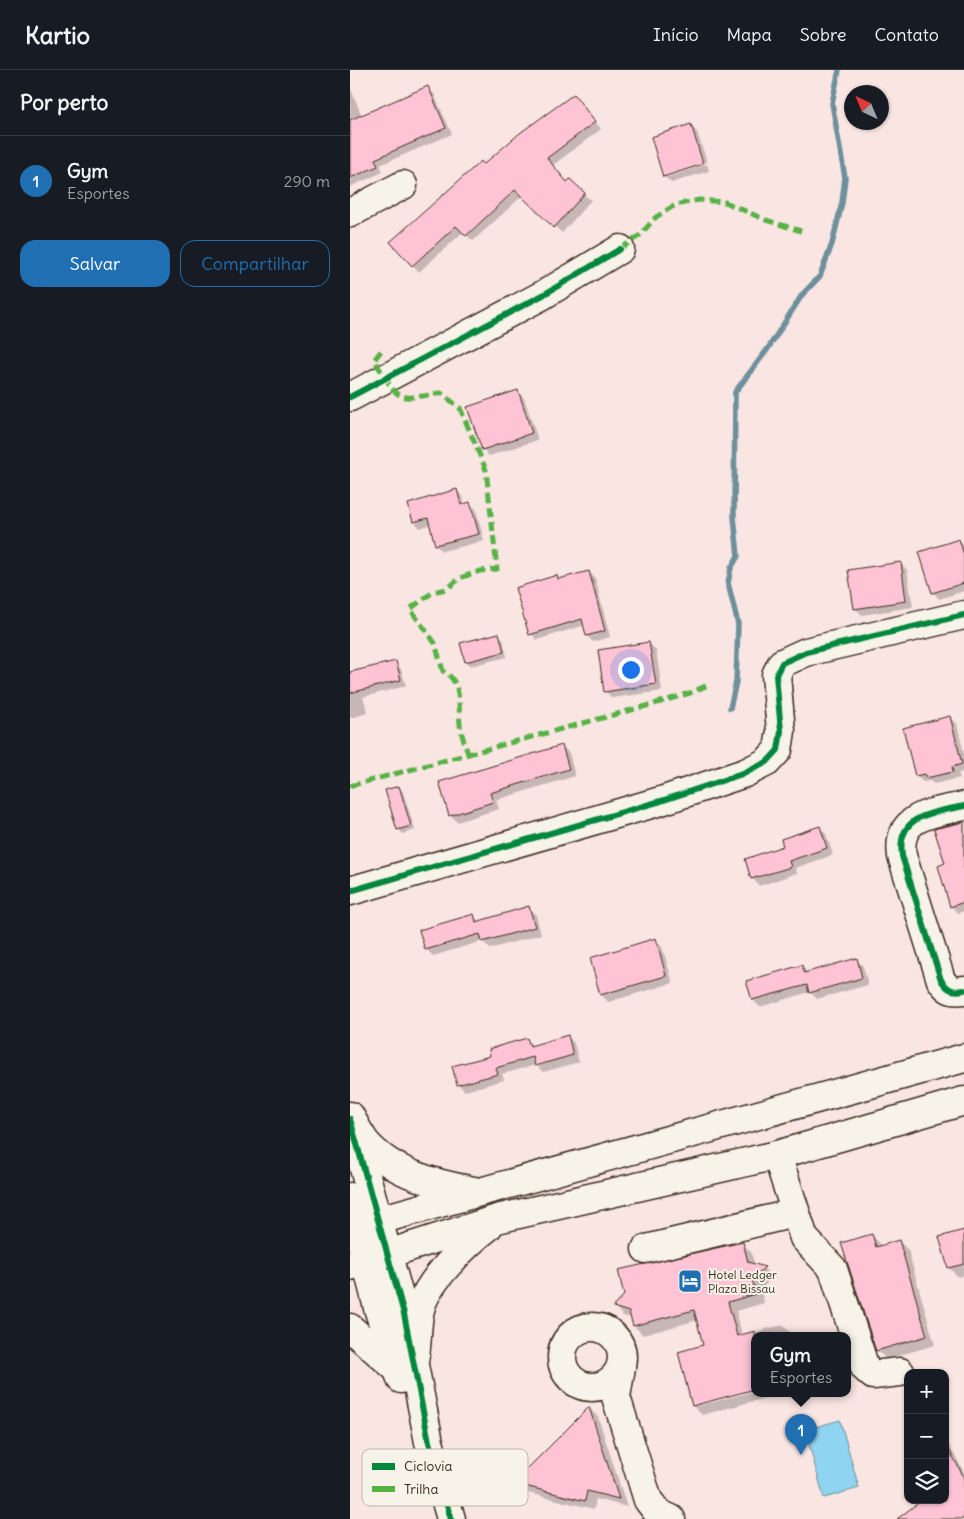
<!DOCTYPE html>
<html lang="pt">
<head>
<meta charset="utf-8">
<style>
  body { margin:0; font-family:Delius,sans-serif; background:#20242c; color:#f1f3f6 }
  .controls { position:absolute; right:15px; bottom:15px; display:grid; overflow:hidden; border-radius:10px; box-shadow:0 1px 4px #0004 }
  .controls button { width:45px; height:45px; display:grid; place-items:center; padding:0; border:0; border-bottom:1px solid #363941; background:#171b24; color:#f1f3f6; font:25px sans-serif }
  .compass { position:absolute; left:494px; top:15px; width:45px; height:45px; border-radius:50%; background:#171b24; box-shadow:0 1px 4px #0004; rotate:316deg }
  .you { position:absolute; left:280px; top:599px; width:18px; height:18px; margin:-12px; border:4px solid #fff; border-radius:50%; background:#1a73e8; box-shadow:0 0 0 8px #1a73e833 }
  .badge { display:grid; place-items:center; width:32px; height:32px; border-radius:50%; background:#1f6fb2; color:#fff; font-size:16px; font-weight:700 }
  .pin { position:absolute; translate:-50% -41px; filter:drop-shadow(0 1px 2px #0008) }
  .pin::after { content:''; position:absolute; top:26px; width:18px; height:15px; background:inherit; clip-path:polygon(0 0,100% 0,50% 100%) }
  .popup { position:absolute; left:401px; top:1262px; width:100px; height:65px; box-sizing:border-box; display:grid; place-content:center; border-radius:10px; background:#171b24; filter:drop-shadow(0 1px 4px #0005); font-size:16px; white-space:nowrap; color:#9ea1a6 }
  .popup b { font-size:19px; color:#f1f3f6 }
  .popup::after { content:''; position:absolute; left:50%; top:100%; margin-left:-10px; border:10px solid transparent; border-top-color:#171b24 }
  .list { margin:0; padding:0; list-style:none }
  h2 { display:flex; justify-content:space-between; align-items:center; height:65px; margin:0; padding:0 20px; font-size:21px }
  h2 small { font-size:16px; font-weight:400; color:#9ea1a6 }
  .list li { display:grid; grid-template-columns:32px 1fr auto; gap:15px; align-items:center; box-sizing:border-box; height:90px; padding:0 20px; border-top:1px solid #363941 }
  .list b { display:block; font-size:19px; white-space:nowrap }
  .list p { margin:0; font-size:16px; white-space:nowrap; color:#9ea1a6 }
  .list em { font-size:16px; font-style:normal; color:#9ea1a6 }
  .actions { display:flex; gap:10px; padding:15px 20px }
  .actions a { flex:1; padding:11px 0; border:1px solid #1f6fb2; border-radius:15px; text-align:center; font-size:18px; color:#1f6fb2 }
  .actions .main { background:#1f6fb2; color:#fff }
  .icon { flex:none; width:28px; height:28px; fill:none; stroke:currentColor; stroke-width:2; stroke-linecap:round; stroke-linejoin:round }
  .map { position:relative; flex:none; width:614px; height:1449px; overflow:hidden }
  header { display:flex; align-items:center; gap:30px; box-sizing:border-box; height:70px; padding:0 25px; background:#171b24; border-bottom:1px solid #363941 }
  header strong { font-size:24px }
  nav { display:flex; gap:28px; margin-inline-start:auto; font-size:18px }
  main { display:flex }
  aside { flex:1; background:#171b24 }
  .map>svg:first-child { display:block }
</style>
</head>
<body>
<header>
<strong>Kartio</strong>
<nav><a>Início</a><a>Mapa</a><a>Sobre</a><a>Contato</a></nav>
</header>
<main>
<aside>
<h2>Por perto<small></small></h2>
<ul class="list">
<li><span class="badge">1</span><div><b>Gym</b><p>Esportes</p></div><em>290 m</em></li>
</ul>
<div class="actions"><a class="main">Salvar</a><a>Compartilhar</a></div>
</aside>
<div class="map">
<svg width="614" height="1449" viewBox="0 0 614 1449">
  <rect width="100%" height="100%" fill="#f9e5e2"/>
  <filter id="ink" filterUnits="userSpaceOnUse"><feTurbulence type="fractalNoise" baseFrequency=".02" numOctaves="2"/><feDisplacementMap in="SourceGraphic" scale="10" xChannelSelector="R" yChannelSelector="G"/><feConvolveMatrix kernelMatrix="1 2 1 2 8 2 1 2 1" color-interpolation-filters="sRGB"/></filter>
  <g filter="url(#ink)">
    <polygon fill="#8fd4f0" stroke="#6d909c" points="490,1350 509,1418 474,1428 455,1360"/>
    <g fill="#0003">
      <polygon points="0,17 12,46 78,17 84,24 102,64 30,95 33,102 0,117"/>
      <polygon points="224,25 251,59 203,95 218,113 241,130 212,163 172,126 123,171 113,162 69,202 63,195 134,95"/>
      <polygon points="340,55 347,62 357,92 317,104 317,107 357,94 359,101 321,113 314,106"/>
      <polygon points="167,321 174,328 188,370 139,386 133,379"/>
      <polygon points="107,421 113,427 115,435 120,433 126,439 134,471 92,481 86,475 81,454 70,458 64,451"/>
      <polygon points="609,471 614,476 614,521 589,529 583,522"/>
      <polygon points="550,493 557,500 563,537 512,545 505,538"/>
      <polygon points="239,502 245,508 260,567 243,572 237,566 235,555 187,570 181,564 206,506 210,510"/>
      <polygon points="149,565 153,569 157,587 120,596 116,591"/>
      <polygon points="299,573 306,580 312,621 262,628 255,621"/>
      <polygon points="45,593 51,599 56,616 13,627 18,643 0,648 0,603"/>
      <polygon points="600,647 607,654 614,684 614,702 608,703 610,708 584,714 580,711 573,712 566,706"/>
      <polygon points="212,676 219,683 225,706 146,730 149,739 107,752 101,745"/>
      <polygon points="49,717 53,722 65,760 53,764 48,759"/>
      <polygon points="614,753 614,841 608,843 601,836 597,794 586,760"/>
      <polygon points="470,758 476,764 483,785 445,798 447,803 409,816 403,809 397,790 435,777"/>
      <polygon points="179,838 186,845 191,864 140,879 133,871 83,886 76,879 124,846 130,852"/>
      <polygon points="305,870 312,877 323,913 258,932 252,925 241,888"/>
      <polygon points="506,889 513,896 518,915 467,929 460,922 410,937 403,930 398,912 451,896 458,903"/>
      <polygon points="217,966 224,973 229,992 193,1002 186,995 152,1004 154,1010 115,1021 108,1014 142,987 177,970 183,976"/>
      <polygon points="614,1161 614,1205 608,1207 599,1198 590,1168"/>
      <polygon points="522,1165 532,1176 549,1171 558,1180 585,1275 536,1289 527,1280"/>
      <polygon points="392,1173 401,1182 405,1196 414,1199 423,1207 411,1219 414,1233 386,1241 392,1265 433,1255 443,1266 405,1266 347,1336 405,1321 405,1324 430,1324 352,1345 343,1336 354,1276 348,1250 293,1265 284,1256 282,1248 273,1246 265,1237"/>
      <polygon points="239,1338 248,1347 277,1437 246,1429 244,1439 174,1422 165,1413"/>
      <polygon points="595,1368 614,1402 614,1449 549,1449 595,1430"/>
    </g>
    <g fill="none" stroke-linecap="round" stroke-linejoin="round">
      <polyline stroke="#6d909c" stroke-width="5.5" points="380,638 386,612 388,554 378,513 381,498 388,486 384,447 385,322 417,280 452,225 470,206 482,174 492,133 495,108 482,33 489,0"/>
    </g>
    <g fill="#fec4d5" stroke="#3b2a1e">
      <polygon points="78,16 96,58 25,89 28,96 0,108 0,50"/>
      <polygon points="224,24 245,52 197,88 217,112 220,109 235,123 204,158 165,120 116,166 106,156 62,196 40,172 131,91 134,94 170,63"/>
      <polygon points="341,54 353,94 313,107 301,67"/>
      <polygon points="168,320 182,363 132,380 117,337"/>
      <polygon points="107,419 111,435 120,432 129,464 85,475 78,448 63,452 58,434"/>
      <polygon points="609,469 614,485 614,513 582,523 569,482"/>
      <polygon points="551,492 556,531 504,539 498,500"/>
      <polygon points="239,501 255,561 236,566 232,549 179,565 165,518 207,505 208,509"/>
      <polygon points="149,563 154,582 115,592 110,573"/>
      <polygon points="299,572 306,614 254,622 248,580"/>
      <polygon points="46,591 51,610 0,623 0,602"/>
      <polygon points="600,646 612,694 602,697 603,702 576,708 575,704 565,706 553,658"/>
      <polygon points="212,675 219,699 140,723 143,732 99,746 89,712"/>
      <polygon points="49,716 61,756 47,760 35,720"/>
      <polygon points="614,752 614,832 600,837 588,796 595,793 584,759"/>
      <polygon points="470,756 477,778 439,791 441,797 401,809 395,789 433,776 431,769"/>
      <polygon points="179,836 185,857 132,872 130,864 75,880 69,860 124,844 126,852"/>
      <polygon points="306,868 316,906 250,925 240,888"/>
      <polygon points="507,888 512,908 459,923 457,915 402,930 396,911 452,895 454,903"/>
      <polygon points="218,965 223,985 185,996 183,987 146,998 148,1004 107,1015 102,996 140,986 139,979 177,968 180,976"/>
      <polygon points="614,1160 614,1194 598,1198 589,1167"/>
      <polygon points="522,1164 526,1177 549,1170 577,1266 526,1281 491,1173"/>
      <polygon points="393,1172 398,1192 415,1197 402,1209 406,1224 378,1232 387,1266 405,1261 405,1319 342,1336 328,1282 353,1275 344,1240 283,1256 279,1242 263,1237 274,1225 268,1200"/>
      <polygon points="239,1337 269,1429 237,1421 235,1431 163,1413"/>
      <polygon points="595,1373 614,1407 614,1449 547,1449 572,1430 595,1430"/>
    </g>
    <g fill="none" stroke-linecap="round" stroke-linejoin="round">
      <g stroke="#3b2a1e" stroke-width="31">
        <g id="minor">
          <polyline points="0,143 53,115"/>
          <polyline points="0,327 193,225 270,179"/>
          <path d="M614,736C583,743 546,744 552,786L591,910C598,920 602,922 614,920"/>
          <polyline points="0,821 311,731 395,703 417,692 428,680 431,661 426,605 432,593 456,582 614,545"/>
          <polyline points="1,1051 54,1244 79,1372 101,1449"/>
          <polyline points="427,1085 454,1168 483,1199 515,1298 523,1305 550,1302"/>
          <polyline points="0,1127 28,1238 51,1309"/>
          <polyline points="296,1179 445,1143"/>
          <circle cx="242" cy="1287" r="30"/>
          <polyline points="271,1297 266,1327 298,1430 308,1443 321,1449"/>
        </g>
      </g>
      <g stroke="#3b2a1e" stroke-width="31">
        <g id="major">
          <path d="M0,1046C5,1055 10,1065 16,1073C43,1104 86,1114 124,1121"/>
          <polyline points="0,1158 614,988"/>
          <polyline points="0,1196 147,1149 427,1085 614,1031"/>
          <polyline points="0,1258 46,1298"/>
          <path d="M63,1294C69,1275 65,1255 71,1236C79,1210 116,1174 138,1157"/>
        </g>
      </g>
      <use href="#minor" stroke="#f7f3e8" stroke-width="28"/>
      <use href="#major" stroke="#f7f3e8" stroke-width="28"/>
      <g stroke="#57b245" stroke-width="5" stroke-dasharray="10 5" stroke-linecap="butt">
        <polyline points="270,179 289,166 306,147 325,135 349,130 375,132 416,150 451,161"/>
        <path d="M31,281L24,290C50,329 41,332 91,323L110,338L136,400L147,499L130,501L110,508L97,519L83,522L60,539L85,573L93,601C113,612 108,635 110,654C111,664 115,674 118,684"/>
        <polyline points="0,716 304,634 340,623 358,615"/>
      </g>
      <g stroke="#f7f3e8" stroke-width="9">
        <g id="cycleway">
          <polyline points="0,327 193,225 270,179"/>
          <path d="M614,736C583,743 546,744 552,786L591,910C598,920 602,922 614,920"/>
          <polyline points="0,821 311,731 395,703 417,692 428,680 431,661 426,605 432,593 456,582 614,545"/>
          <polyline points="0,1049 54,1244 79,1372 101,1449"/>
        </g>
      </g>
      <use href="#cycleway" stroke="#00873e" stroke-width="6"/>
    </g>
  </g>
  <defs>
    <g id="hotel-square" transform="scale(1.25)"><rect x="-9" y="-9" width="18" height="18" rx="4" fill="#1f6fb2" stroke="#f7f3e8"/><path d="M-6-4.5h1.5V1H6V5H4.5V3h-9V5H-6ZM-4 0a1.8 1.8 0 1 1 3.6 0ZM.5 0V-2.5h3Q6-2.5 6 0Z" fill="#fff"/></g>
  </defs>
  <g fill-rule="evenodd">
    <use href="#hotel-square" x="340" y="1211"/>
  </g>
  <g text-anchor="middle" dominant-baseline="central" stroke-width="4" stroke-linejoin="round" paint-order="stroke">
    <g font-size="12" fill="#3b2a1e" stroke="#f7f3e8" text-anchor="start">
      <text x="358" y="1204">Hotel Ledger<tspan x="358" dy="14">Plaza Bissau</tspan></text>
    </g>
  </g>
  <rect x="12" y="1379" width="166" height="57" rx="8" fill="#f7f3e8" stroke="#bfb7ab" stroke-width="1"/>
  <rect x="22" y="1393" width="23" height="7" fill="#00873e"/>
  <rect x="22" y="1416" width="23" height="6" fill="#57b245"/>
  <g font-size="14" fill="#3b2a1e">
    <text x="54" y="1401">Ciclovia</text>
    <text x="54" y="1424">Trilha</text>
  </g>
</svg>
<div class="controls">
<button>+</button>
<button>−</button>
<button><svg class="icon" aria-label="layers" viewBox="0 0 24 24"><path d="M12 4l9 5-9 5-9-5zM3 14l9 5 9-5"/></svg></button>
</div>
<svg class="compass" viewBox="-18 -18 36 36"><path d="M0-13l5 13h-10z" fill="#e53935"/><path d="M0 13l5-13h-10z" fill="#9ea1a6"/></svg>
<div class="you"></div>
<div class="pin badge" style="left:451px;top:1385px">1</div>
<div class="popup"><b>Gym</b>Esportes</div>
</div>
</main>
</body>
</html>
